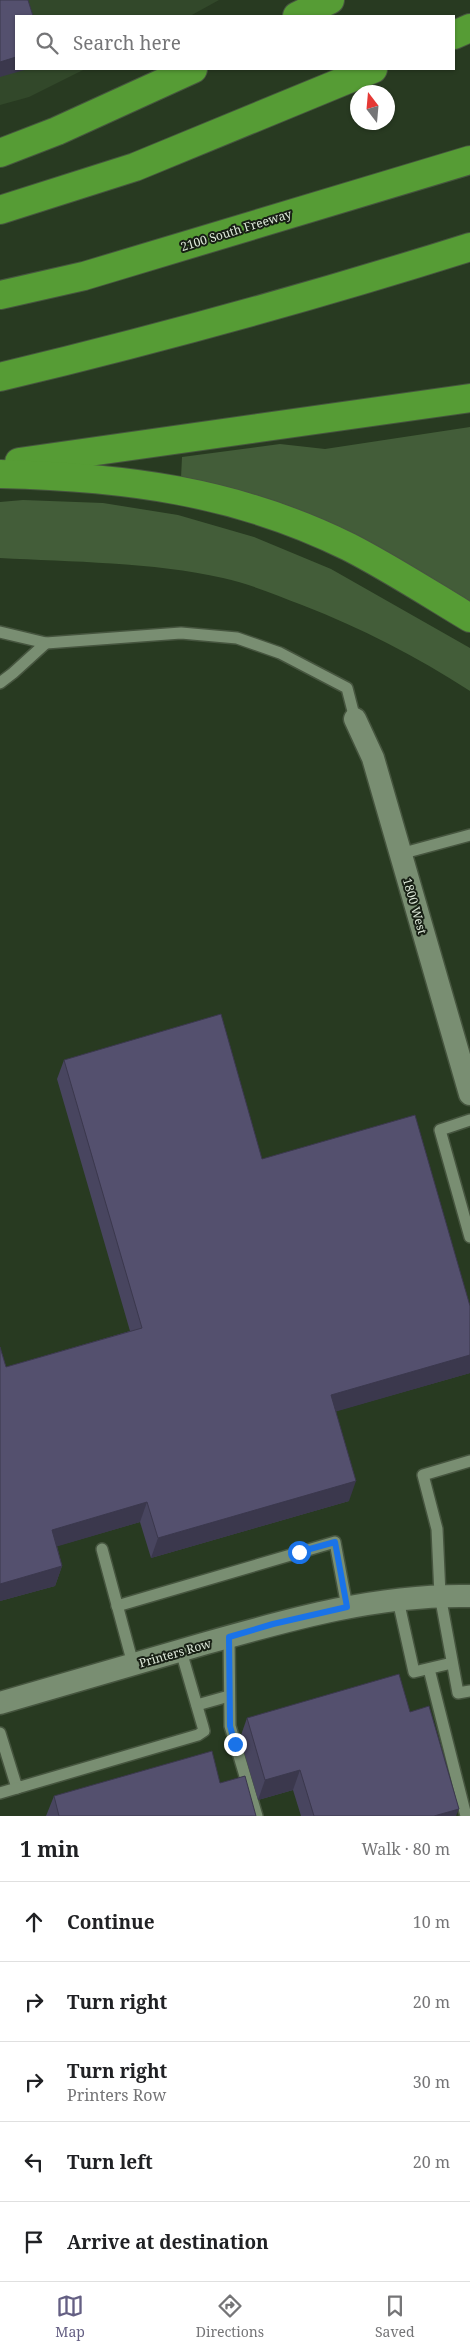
<!DOCTYPE html>
<html lang="en">
<head>
<meta charset="utf-8">
<style>
  body { margin:0; font-family:"Noto Serif",serif; background:#f2f2f2; color:#202124 }
  .compass { position:absolute; left:350px; top:85px; width:45px; height:45px; border-radius:50%; background:#fff; box-shadow:0 1px 4px #0004; rotate:344deg }
  .stop { position:absolute; width:15px; height:15px; margin:-11px; border:4px solid #1a73e8; border-radius:50%; background:#fff }
  .stop.end { background:#1a73e8; border-color:#fff; box-shadow:0 1px 5px #0008 }
  .list { margin:0; padding:0; list-style:none }
  h2 { display:flex; justify-content:space-between; align-items:center; height:65px; margin:0; padding:0 20px; font-size:21px }
  h2 small { font-size:16px; font-weight:400; color:#757577 }
  .list li { display:grid; grid-template-columns:32px 1fr auto; gap:15px; align-items:center; box-sizing:border-box; height:80px; padding:0 20px; border-top:1px solid #e0e0e0 }
  .list b { display:block; font-size:19px; white-space:nowrap }
  .list p { margin:0; font-size:16px; white-space:nowrap; color:#757577 }
  .list em { font-size:16px; font-style:normal; color:#757577 }
  .icon { flex:none; width:28px; height:28px; fill:none; stroke:currentColor; stroke-width:2; stroke-linecap:round; stroke-linejoin:round }
  .map { position:relative; flex:none; width:470px; height:1816px; overflow:hidden }
  .search { position:absolute; background:#fff; box-shadow:0 1px 4px #0004; left:15px; right:15px; top:15px; height:55px; display:flex; align-items:center; gap:12px; box-sizing:border-box; padding:0 18px; border-radius:0px; color:#757577; font-size:19px }
  .sheet { height:465px; background:#fff }
  nav { display:flex; justify-content:space-around; align-items:center; box-sizing:border-box; height:70px; border-top:1px solid #e0e0e0; background:#fff; font-size:14px; color:#757577 }
  nav a { display:grid; justify-items:center; gap:2px }
  nav .on { color:#645f83 }
  .map>svg:first-child { display:block }
</style>
</head>
<body>
<div class="map">
<svg width="470" height="1816" viewBox="0 0 470 1816">
  <rect width="100%" height="100%" fill="#283a21"/>
  <polygon fill="#32482a" points="0,0 219,0 190,16 16,16 16,69 85,69 29,97 0,105"/>
  <g fill="#435d39">
    <polygon points="470,427 470,604 181,478 182,457 280,444 325,449"/>
    <path d="M23,500L103,503L178,515L254,537L331,569L470,648V691C416,656 361,628 302,605C276,595 250,584 223,578C153,562 71,562 0,558V502Z"/>
  </g>
  <g fill="none" stroke-linecap="round" stroke-linejoin="round">
    <g stroke="#46553f" stroke-width="14">
      <g id="lane">
        <polyline points="0,632 46,643 181,633 237,638 280,653 347,688 355,719"/>
        <polyline points="0,683 13,673 46,643"/>
        <polyline points="400,854 470,835"/>
        <polyline points="470,1120 440,1130 470,1237"/>
        <polyline points="470,1461 423,1475 437,1529 440,1595 458,1693 470,1691"/>
        <polyline points="102,1549 133,1664"/>
        <polyline points="398,1600 414,1672 452,1663"/>
        <polyline points="117,1606 335,1542 347,1607"/>
        <polyline points="229,1637 230,1726 257,1816"/>
        <polyline points="429,1669 466,1816"/>
        <polyline points="197,1705 229,1696"/>
        <polyline points="0,1733 17,1788 198,1735 204,1731 203,1727 181,1651"/>
        <polyline points="0,1793 17,1788"/>
      </g>
    </g>
    <g stroke="#46553f" stroke-width="25">
      <g id="street">
        <polyline points="355,719 373,758 470,1094"/>
        <path d="M0,1703C68,1683 136,1664 203,1644C291,1619 378,1594 470,1596"/>
      </g>
    </g>
    <g stroke="#46553f" stroke-width="30">
      <g id="highway">
        <polyline points="297,16 330,0"/>
        <polyline points="454,35 470,28"/>
        <polyline points="0,153 57,131 193,69"/>
        <polyline points="0,210 135,167 373,69"/>
        <polyline points="0,295 84,276 470,160"/>
        <path d="M0,377C158,339 315,296 470,247"/>
        <polyline points="19,462 470,398"/>
        <path d="M0,474C124,477 236,491 349,547C390,568 430,594 470,618"/>
      </g>
    </g>
    <use href="#lane" stroke="#798e72" stroke-width="11"/>
    <use href="#street" stroke="#798e72" stroke-width="22"/>
    <use href="#highway" stroke="#569c35" stroke-width="28"/>
  </g>
  <g fill="#48455f">
    <polygon points="64,1060 262,1159 470,1306 470,1373 336,1411 349,1501 151,1558 140,1522 57,1546 62,1566 55,1586 0,1601 0,1347 6,1367 130,1331 57,1079"/>
    <polygon points="410,1712 456,1816 301,1816 293,1790 258,1800 240,1738 247,1718"/>
    <polygon points="220,1783 256,1816 46,1816 54,1796"/>
  </g>
  <g fill="#3b384d">
    <polygon points="16,57 16,69 28,69 0,77 0,62"/>
    <polygon points="470,1355 470,1373 324,1415 331,1395"/>
    <polygon points="356,1481 349,1501 151,1558 158,1538"/>
    <polygon points="147,1502 140,1522 45,1550 52,1530"/>
    <polygon points="62,1566 55,1586 0,1601 0,1584"/>
    <polygon points="300,1770 293,1790 258,1800 265,1780"/>
    <polygon points="459,1809 456,1816 434,1816"/>
  </g>
  <g fill="#54506e" stroke="#3b384d">
    <polygon points="0,0 28,0 33,16 16,16 16,57 0,62"/>
    <polygon points="221,1014 262,1159 415,1115 470,1306 470,1355 331,1395 356,1481 158,1538 147,1502 52,1530 62,1566 0,1584 0,1347 6,1367 142,1328 64,1060"/>
    <polygon points="399,1674 410,1712 429,1706 459,1809 434,1816 314,1816 300,1770 265,1780 247,1718"/>
    <polygon points="212,1751 220,1783 245,1776 256,1816 59,1816 54,1796"/>
  </g>
  <g fill="none" stroke-linecap="round" stroke-linejoin="round">
    <polyline stroke="#1a73e8" stroke-width="6" points="235,1744 230,1726 229,1637 273,1624 347,1607 335,1542 299,1552"/>
  </g>
  <g text-anchor="middle" dominant-baseline="central" stroke-width="4" stroke-linejoin="round" paint-order="stroke">
    <g font-size="12" fill="#dee9da" stroke="#171f14">
      <text transform="translate(236 230) rotate(-17)">2100 South Freeway</text>
      <text transform="translate(415 906) rotate(74)">1800 West</text>
      <text transform="translate(175 1653) rotate(-16)">Printers Row</text>
    </g>
  </g>
</svg>
<svg class="compass" viewBox="-18 -18 36 36"><path d="M0-13l5 13h-10z" fill="#e53935"/><path d="M0 13l5-13h-10z" fill="#757577"/></svg>
<div class="stop" style="left:299px;top:1552px"></div>
<div class="stop end" style="left:235px;top:1744px"></div>
<div class="search"><svg class="icon" aria-label="search" viewBox="0 0 24 24"><circle cx="10" cy="10" r="6"/><path d="M15 15l6 6"/></svg>Search here</div>
</div>
<section class="sheet">
<h2>1 min<small>Walk · 80 m</small></h2>
<ul class="list">
<li><svg class="icon" aria-label="ahead" viewBox="0 0 24 24"><path d="M12 20V5M6 11l6-6 6 6"/></svg><div><b>Continue</b></div><em>10 m</em></li>
<li><svg class="icon" aria-label="right" viewBox="0 0 24 24"><path d="M7 20v-9h11M14 6l5 5-5 5"/></svg><div><b>Turn right</b></div><em>20 m</em></li>
<li><svg class="icon" aria-label="right" viewBox="0 0 24 24"><path d="M7 20v-9h11M14 6l5 5-5 5"/></svg><div><b>Turn right</b><p>Printers Row</p></div><em>30 m</em></li>
<li><svg class="icon" aria-label="left" viewBox="0 0 24 24"><path d="M17 20v-9H6M10 6l-5 5 5 5"/></svg><div><b>Turn left</b></div><em>20 m</em></li>
<li><svg class="icon" aria-label="arrive" viewBox="0 0 24 24"><path d="M6 21V4h12l-3 4 3 4H6"/></svg><div><b>Arrive at destination</b></div></li>
</ul>
</section>
<nav>
<a class="on"><svg class="icon" aria-label="map" viewBox="0 0 24 24"><path d="M3 6l6-2 6 2 6-2v14l-6 2-6-2-6 2zM9 4v14M15 6v14"/></svg>Map</a>
<a><svg class="icon" aria-label="directions" viewBox="0 0 24 24"><path d="M12 3l9 9-9 9-9-9zM9 14v-3h6M13 9l2 2-2 2"/></svg>Directions</a>
<a><svg class="icon" aria-label="saved" viewBox="0 0 24 24"><path d="M7 4h10v16l-5-4-5 4z"/></svg>Saved</a>
</nav>
</body>
</html>
